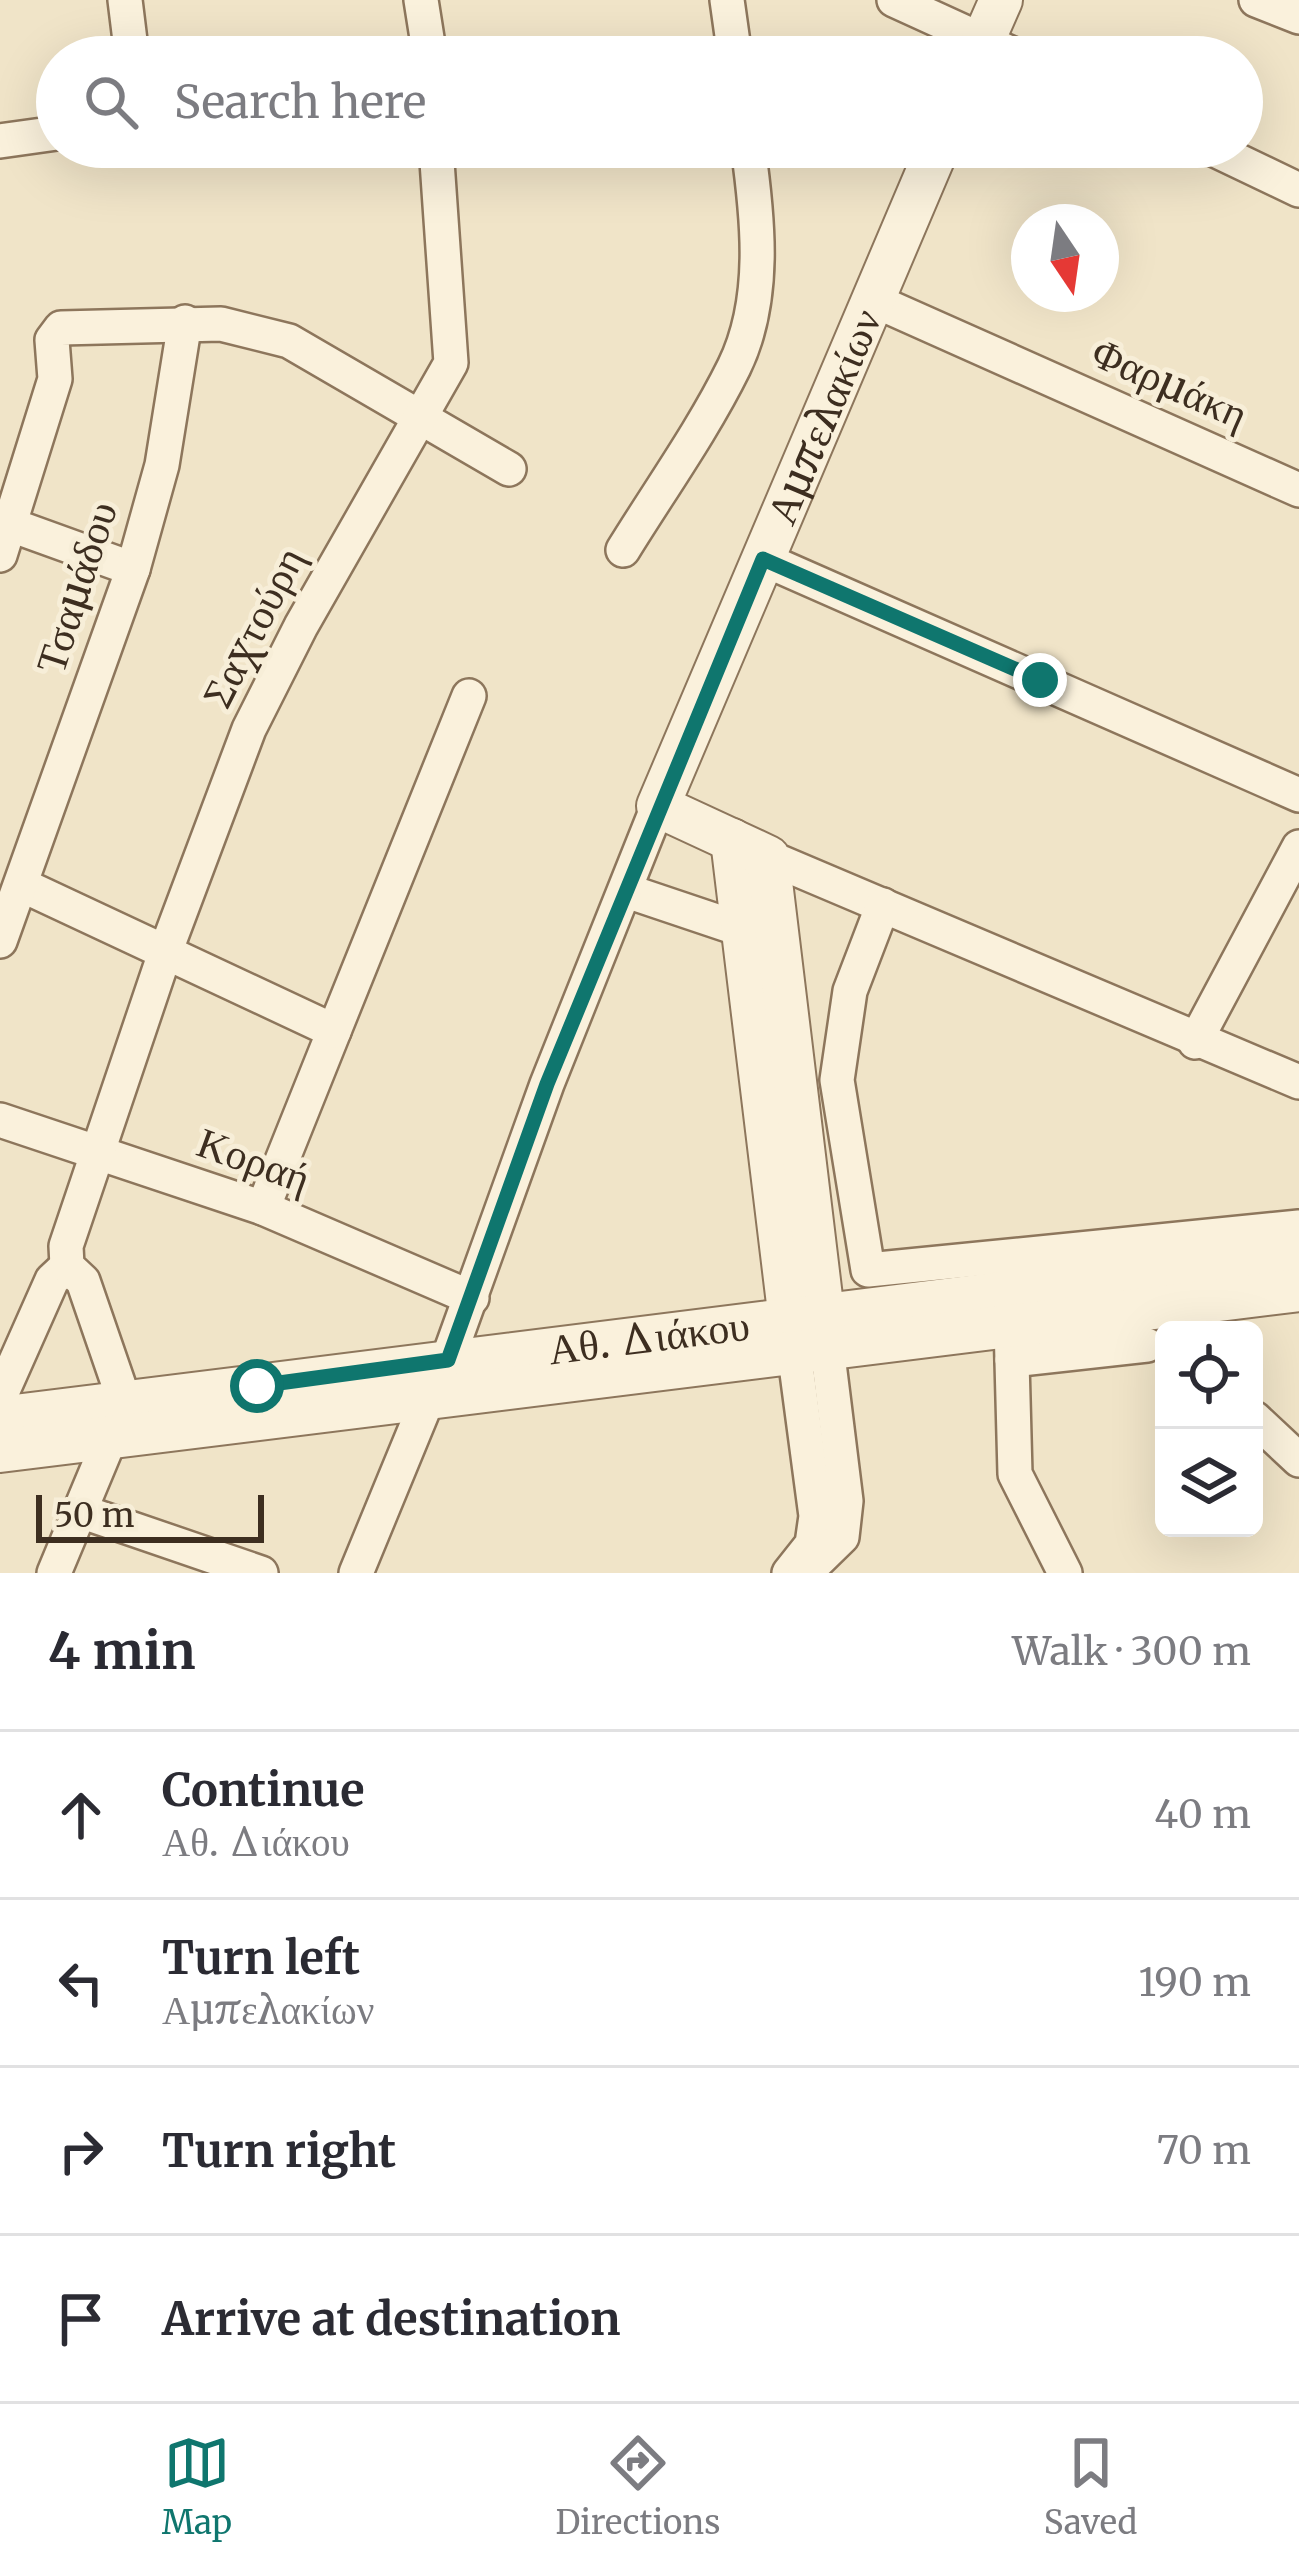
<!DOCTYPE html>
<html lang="en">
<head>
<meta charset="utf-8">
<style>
  body { margin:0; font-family:Merriweather,serif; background:#f7f7f7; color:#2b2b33 }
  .controls { position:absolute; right:36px; bottom:36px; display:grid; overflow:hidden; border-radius:18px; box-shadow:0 12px 48px #0002 }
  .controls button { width:108px; height:108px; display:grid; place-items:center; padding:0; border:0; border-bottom:3px solid #e1e1e2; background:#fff; color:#2b2b33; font:60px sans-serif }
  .compass { position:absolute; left:1011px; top:204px; width:108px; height:108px; border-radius:50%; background:#fff; box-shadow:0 12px 48px #0002; rotate:167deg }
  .scale { position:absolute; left:36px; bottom:30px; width:228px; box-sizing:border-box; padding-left:12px; border:6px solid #3d2e20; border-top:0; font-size:33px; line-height:42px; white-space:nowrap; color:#3d2e20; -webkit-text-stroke:9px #f7eed8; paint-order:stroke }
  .stop { position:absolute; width:36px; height:36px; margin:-27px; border:9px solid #0f766e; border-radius:50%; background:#fff }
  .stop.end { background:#0f766e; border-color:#fff; box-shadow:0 3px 12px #0008 }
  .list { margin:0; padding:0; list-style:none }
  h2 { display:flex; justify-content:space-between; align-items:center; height:156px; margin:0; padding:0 48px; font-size:51px }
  h2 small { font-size:39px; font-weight:400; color:#7c7c81 }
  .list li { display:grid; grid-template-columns:78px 1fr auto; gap:36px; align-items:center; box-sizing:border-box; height:168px; padding:0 48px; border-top:3px solid #e1e1e2 }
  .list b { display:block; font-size:45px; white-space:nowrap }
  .list p { margin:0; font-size:39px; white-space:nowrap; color:#7c7c81 }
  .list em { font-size:39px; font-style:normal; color:#7c7c81 }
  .icon { flex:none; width:66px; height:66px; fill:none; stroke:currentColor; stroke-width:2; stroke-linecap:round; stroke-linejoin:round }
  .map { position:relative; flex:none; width:1299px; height:1573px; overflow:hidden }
  .search { position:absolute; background:#fff; box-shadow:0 12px 48px #0002; left:36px; right:36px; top:36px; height:132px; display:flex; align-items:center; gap:30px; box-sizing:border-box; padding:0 42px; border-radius:66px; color:#7c7c81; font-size:45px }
  .sheet { height:828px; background:#fff }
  nav { display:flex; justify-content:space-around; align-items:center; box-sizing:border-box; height:168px; border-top:3px solid #e1e1e2; background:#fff; font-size:33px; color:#7c7c81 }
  nav a { display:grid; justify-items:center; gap:6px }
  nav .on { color:#0f766e }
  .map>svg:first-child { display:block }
</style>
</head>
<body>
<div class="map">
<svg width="1299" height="1573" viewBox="0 0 1299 1573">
  <rect width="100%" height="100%" fill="#f0e4c8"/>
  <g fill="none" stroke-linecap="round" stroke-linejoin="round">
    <g stroke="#8d765c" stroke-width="38">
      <g id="minor">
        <polyline points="125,0 132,57"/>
        <polyline points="421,0 430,57"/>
        <polyline points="727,0 735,57"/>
        <polyline points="894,0 1019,57"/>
        <polyline points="1256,0 1299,17"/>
        <polyline points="0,141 57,133"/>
        <polyline points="1209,147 1299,190"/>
        <polyline points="873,300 1299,490"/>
        <polyline points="0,521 133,569"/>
        <path d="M623,550C660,490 703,430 734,367C767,300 758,218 748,147"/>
        <polyline points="0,555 55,379 52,340 61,328 221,324 289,341 509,469"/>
        <polyline points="763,559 1299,795"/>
        <polyline points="768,857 1299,1082"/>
        <polyline points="22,885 334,1031 263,1208"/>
        <polyline points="627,891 743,930"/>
        <polyline points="883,905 850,991 837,1080 868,1270 1299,1227"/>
        <polyline points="0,941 133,569 162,465 185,322"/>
        <polyline points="334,1031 469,696"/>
        <polyline points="1195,1042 1299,847"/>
        <polyline points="0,1120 263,1208 472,1298"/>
        <polyline points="1011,1324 1015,1474 1065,1573"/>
        <polyline points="448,1359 547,1084 658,806"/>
        <polyline points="1012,1360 1147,1345"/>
        <polyline points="0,1397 52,1280 67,1266"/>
        <polyline points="1254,1418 1299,1460"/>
        <polyline points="80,1511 261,1573"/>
        <polyline points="54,1573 125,1403 83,1281 67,1266 66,1246 166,950 249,729 301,626 451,363 436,147"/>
        <polyline points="356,1573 429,1396"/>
        <polyline points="789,1573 812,1544 816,1516 794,1350"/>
        <polyline points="805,1573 842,1537 846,1501 827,1347"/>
      </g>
    </g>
    <g stroke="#8d765c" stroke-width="46">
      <g id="tertiary">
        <polyline points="976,57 1001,0"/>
        <polyline points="732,840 793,1345"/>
        <path id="s1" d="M827,1347L768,857L658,806L938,147"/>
        <path id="s2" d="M0,1418L1299,1256"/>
        <polyline points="0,1451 1299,1290"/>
      </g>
    </g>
    <use href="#minor" stroke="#faf1dc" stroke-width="33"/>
    <use href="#tertiary" stroke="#faf1dc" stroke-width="42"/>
  </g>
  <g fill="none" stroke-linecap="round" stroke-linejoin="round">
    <polyline stroke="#0f766e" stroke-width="15" points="257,1386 448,1360 547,1084 763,559 1040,680"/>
  </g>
  <g text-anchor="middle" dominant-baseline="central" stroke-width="10" stroke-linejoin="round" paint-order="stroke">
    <g font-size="42" fill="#3d2e20" stroke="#f7eed8">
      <text transform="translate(1170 383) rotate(24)">Φαρμάκη</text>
      <text stroke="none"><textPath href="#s1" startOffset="1038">Αμπελακίων</textPath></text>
      <text transform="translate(76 587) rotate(-72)">Τσαμάδου</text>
      <text transform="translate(253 627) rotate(-63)">Σαχτούρη</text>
      <text transform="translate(254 1160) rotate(20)">Κοραή</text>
      <text stroke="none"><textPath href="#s2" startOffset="654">Αθ. Διάκου</textPath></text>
    </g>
  </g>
</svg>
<div class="controls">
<button><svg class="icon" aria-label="locate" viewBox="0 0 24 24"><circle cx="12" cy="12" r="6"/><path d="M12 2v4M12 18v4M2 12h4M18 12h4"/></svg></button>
<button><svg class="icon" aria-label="layers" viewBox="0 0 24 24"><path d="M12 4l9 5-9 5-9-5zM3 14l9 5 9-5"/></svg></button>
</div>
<svg class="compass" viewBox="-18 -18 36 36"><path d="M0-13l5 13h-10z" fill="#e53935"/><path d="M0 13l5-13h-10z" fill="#7c7c81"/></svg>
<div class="scale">50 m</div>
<div class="stop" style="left:257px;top:1386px"></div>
<div class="stop end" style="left:1040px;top:680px"></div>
<div class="search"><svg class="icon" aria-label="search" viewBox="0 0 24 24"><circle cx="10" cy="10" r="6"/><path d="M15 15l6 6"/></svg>Search here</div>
</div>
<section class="sheet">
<h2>4 min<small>Walk · 300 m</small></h2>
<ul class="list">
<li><svg class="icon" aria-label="ahead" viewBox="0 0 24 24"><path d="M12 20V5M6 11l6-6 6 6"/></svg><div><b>Continue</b><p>Αθ. Διάκου</p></div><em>40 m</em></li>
<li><svg class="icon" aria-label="left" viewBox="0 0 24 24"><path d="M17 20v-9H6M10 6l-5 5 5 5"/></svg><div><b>Turn left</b><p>Αμπελακίων</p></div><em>190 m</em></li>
<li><svg class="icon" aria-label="right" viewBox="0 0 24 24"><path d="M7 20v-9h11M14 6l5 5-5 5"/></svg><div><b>Turn right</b></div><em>70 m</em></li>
<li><svg class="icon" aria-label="arrive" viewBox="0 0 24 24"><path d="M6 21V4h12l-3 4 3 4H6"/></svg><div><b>Arrive at destination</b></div></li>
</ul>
</section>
<nav>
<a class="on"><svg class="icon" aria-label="map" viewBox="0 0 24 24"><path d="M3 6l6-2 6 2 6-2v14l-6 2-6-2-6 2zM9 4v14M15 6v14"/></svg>Map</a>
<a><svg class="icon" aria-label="directions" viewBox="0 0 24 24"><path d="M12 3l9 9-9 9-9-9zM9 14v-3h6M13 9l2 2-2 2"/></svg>Directions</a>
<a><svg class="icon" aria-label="saved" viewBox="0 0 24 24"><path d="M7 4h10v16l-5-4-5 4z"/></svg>Saved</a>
</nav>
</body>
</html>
